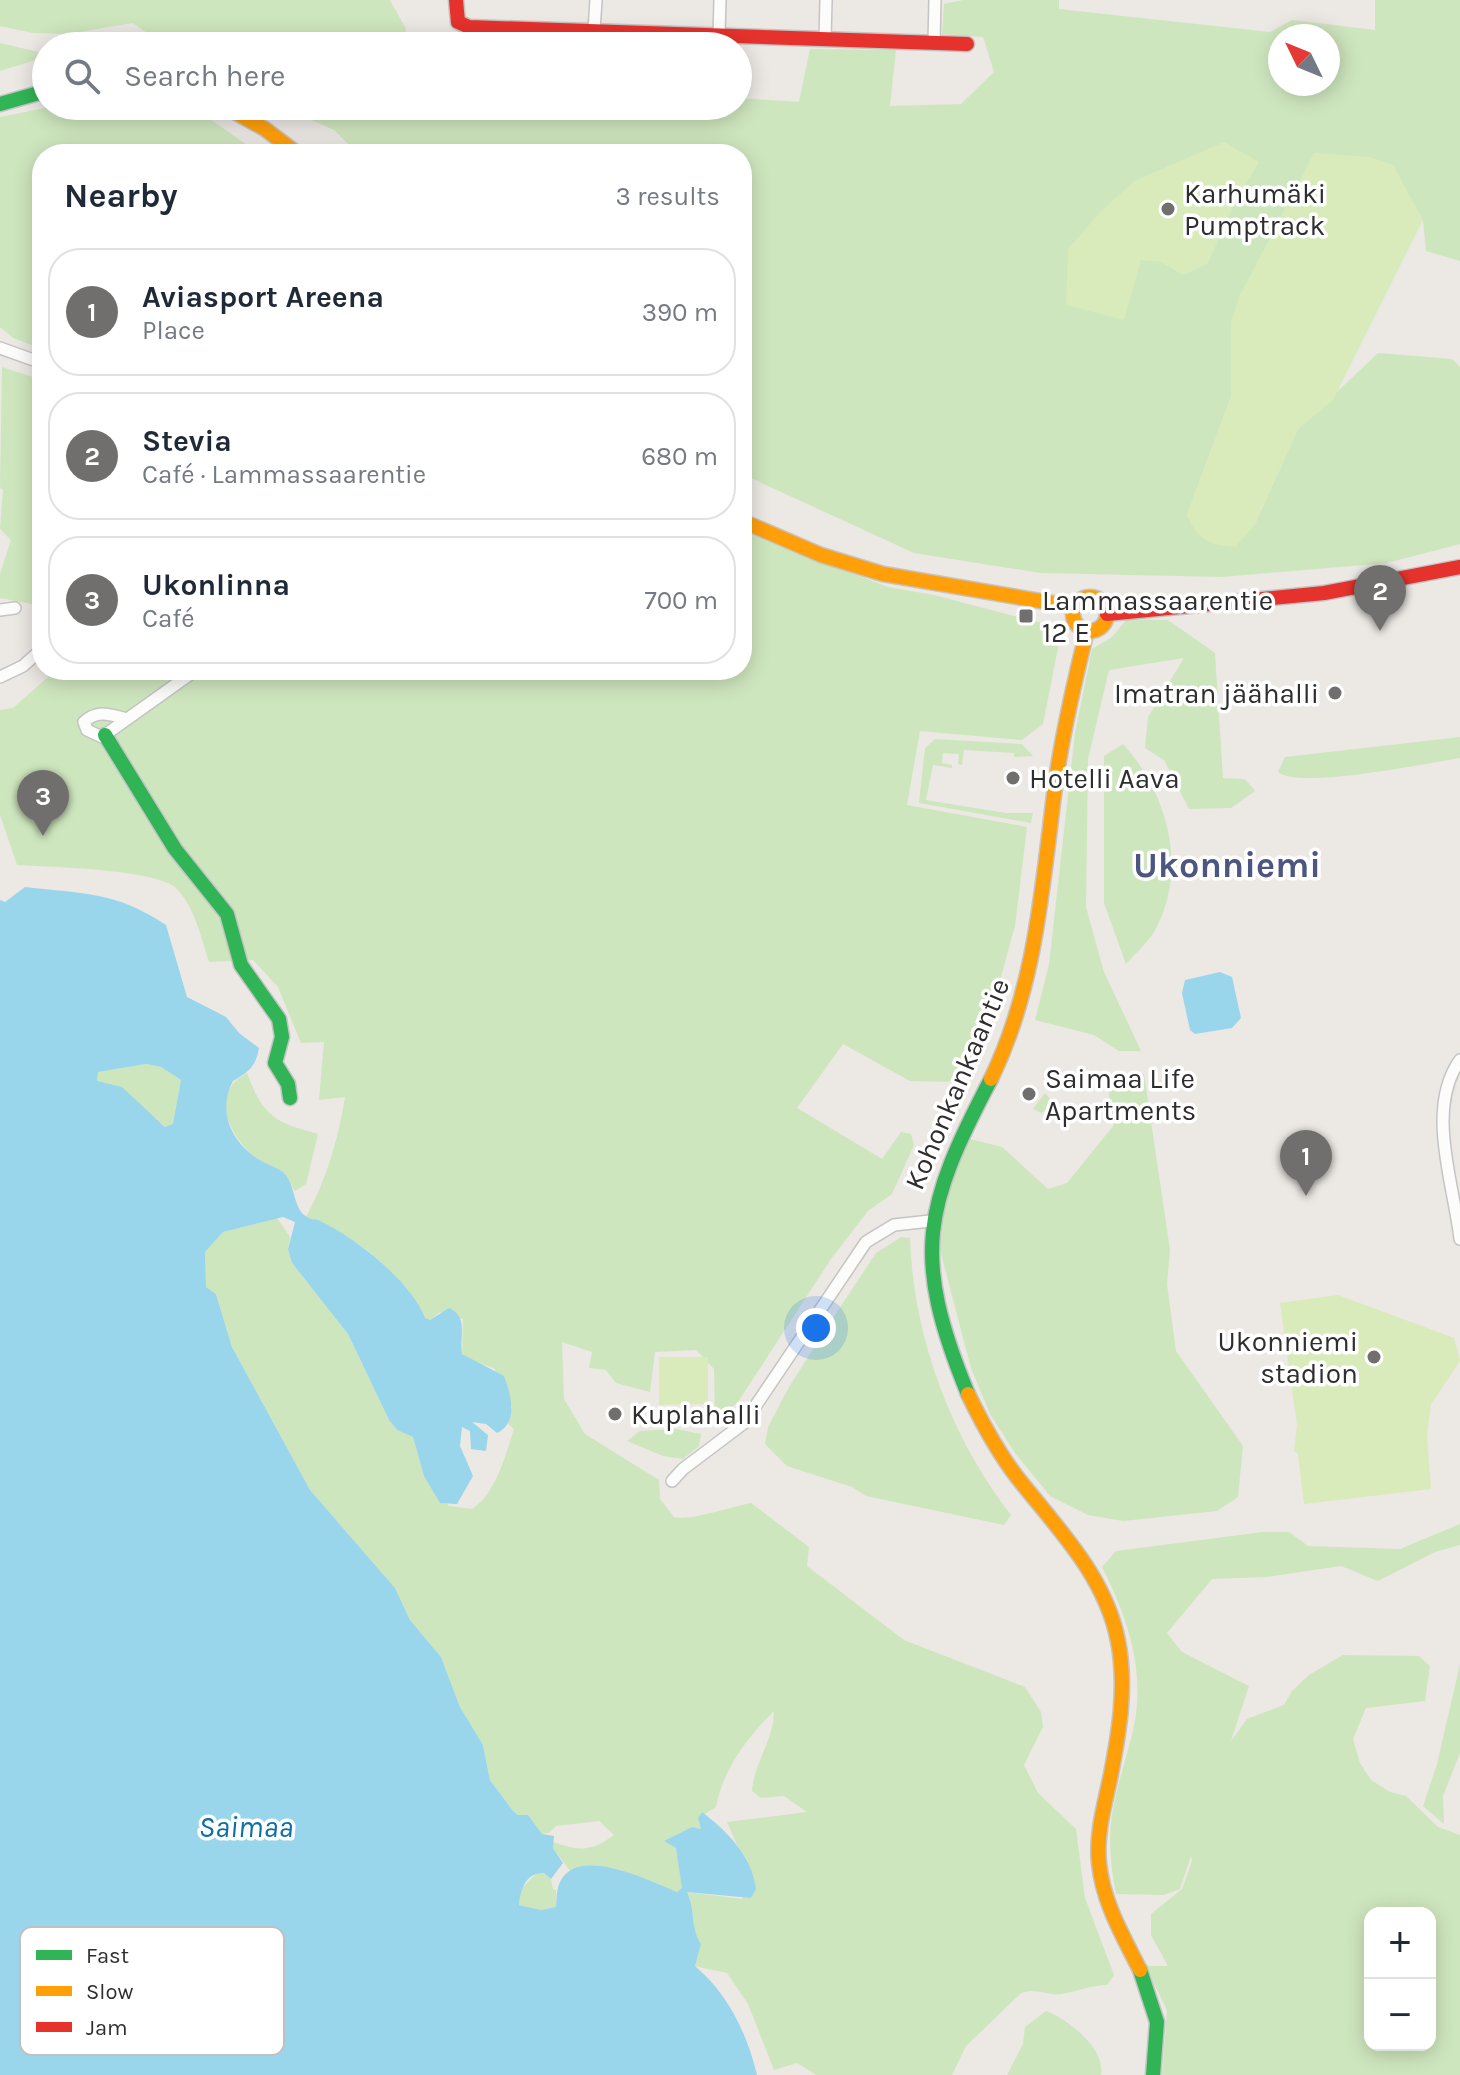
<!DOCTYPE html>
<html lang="en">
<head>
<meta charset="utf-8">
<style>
  body { margin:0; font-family:Karla,sans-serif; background:#f6f6f7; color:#1f2937 }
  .controls { position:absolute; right:24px; bottom:24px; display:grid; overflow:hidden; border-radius:16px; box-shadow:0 4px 20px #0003 }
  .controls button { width:72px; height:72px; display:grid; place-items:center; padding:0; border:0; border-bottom:2px solid #e0e1e3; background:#fff; color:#1f2937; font:40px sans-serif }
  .compass { position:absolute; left:1268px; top:24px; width:72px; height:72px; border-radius:50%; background:#fff; box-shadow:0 4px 20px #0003; rotate:313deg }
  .you { position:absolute; left:816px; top:1328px; width:28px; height:28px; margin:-20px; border:6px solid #fff; border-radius:50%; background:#1a73e8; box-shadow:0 0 0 12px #1a73e833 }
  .badge { display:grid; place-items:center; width:52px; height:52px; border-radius:50%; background:#706f6e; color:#fff; font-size:26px; font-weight:700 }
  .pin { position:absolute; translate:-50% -66px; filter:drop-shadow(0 2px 4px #0008) }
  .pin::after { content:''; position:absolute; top:42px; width:28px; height:24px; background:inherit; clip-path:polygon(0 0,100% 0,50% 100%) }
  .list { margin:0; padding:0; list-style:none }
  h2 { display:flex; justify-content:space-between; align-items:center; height:104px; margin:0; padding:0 32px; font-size:34px }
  h2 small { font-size:26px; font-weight:400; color:#747a83 }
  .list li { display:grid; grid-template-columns:52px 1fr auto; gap:24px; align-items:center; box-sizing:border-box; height:128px; margin:0 16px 16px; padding:0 16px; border:2px solid #e0e1e3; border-radius:32px }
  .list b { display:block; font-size:30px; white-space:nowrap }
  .list p { margin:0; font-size:26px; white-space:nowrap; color:#747a83 }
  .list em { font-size:26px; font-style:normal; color:#747a83 }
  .icon { flex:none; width:44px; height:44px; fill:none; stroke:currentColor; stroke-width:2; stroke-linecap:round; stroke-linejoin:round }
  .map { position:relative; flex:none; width:1460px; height:2075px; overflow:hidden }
  .search { position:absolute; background:#fff; box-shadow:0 4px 20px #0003; left:32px; top:32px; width:720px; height:88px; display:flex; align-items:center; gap:20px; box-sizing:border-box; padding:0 28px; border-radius:44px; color:#747a83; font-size:30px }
  .panel { position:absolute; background:#fff; box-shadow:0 4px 20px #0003; left:32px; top:144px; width:720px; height:536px; border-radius:32px }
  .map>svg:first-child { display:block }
</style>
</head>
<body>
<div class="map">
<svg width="1460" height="2075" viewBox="0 0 1460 2075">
  <rect width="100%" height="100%" fill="#ece8e4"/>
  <g fill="#cee6be" fill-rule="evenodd">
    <polygon points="0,0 390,0 406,29 403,46 165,46 133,23 67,34 33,33 0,26"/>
    <path d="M963,0H1059V9L1270,32L1292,20L1375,30V0H1460V261L1426,251L1423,220L1231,323V397L1187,515L1254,526L1298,429L1378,353L1452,359L1460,367V544L1387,563L1222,577L1041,573L914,553L742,474V154H358L334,130L280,106H738V98L799,102L810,49L896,50L890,106L961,104L994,72L983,37L942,34L944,4ZM1280,36H1328V84H1280Z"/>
    <polygon points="529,33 584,36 583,46 527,46"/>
    <polygon points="0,43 43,53 42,58 0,71"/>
    <polygon points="55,106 173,106 207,117 260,154 42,154 42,349 13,338 0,327 0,117"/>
    <polygon points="2,367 42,380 42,606 0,598 0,574 11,540 0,529 3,490 0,488"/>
    <path d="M742,531L888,587L934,595L1053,626L1059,643L1043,724L1022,740L920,731L907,805L1027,827L1015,926L996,995L970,1060L949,1082L910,1081L843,1044L797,1108L882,1159L901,1132L911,1134L914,1145L892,1194L868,1211L831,1259L738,1402L715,1420L714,1369L696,1350L655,1352L650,1392L616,1383L606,1370L589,1368L592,1352L562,1342L564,1399L585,1434L659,1480L660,1499L674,1517C691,1521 730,1507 751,1503L809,1547L807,1566L904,1640L1025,1687L1041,1712L1043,1727L1024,1765L1038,1793L1076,1829L1085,1898L1114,1975L1107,1985C1090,1985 1077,1992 1061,1994C1046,1996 1037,1987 1021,1993L966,2046L952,2075H816L797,2063L774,2070L748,2004L727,1973L694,1966L701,1944C690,1926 696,1910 687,1892L742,1899L748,1861L737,1845L727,1822L807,1812L784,1796L761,1798L752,1791C754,1762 774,1740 774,1711C747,1738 723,1769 716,1807L698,1818L702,1829L692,1827L665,1841L676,1848L683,1888L677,1892C646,1879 603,1860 570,1871L553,1848V1842C580,1851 591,1852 614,1835L599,1821L556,1826L549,1833L542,1834L513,1811L490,1780L483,1745L460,1707L441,1657L410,1620L395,1588L310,1490L232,1347L216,1294L206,1287L205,1252L223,1232L277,1218L290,1237L288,1249L292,1263L348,1334L389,1420L397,1430L413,1437L424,1476L449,1506L472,1509C496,1493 505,1456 514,1429L508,1424L512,1407L494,1368L469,1360L462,1353L463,1319L440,1312L430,1320L424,1318C411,1279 346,1228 306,1217C327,1178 338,1140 345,1097L319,1100L324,1042L301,1043L278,987L253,960L209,962C201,938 195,907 176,888C156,869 48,867 17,865L0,815V710L13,708L56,670H742Z"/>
    <polygon points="1127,619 1168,620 1215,653 1223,778 1245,779 1255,791 1231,808 1189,809 1164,760 1145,748 1148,717 1184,658 1109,670 1088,759 1086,907 1104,972 1141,1051 1119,1051 1094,1035 1035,1020 1049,964 1075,733 1092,649 1112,637"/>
    <path d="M1460,737V758C1428,763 1298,790 1278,772L1285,757Z"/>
    <polygon points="935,739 1022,744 1033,756 1014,757 1014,753 964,750 962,765 958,764 959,754 943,753 942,763 952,765 952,768 933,765 926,800 1006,813 1033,813 1031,823 919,803 925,748"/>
    <path d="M1123,744C1168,793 1189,871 1154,932C1147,943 1135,954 1126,964L1104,903V756Z"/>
    <polygon points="146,1064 161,1067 181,1080 174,1124 166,1127 144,1108 97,1081 97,1072"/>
    <path d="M247,1073C263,1116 274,1122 318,1134L306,1184L295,1191C280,1164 265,1170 248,1151C225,1126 212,1092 247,1073Z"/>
    <polygon points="1144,1074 1170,1250 1167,1284 1176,1351 1243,1446 1238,1497 1217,1511 1123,1521 1088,1515 1050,1496 1015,1453 990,1414 971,1368 940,1250 946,1193 966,1138 1002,1147 1048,1189 1067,1183 1114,1125 1106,1077"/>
    <polygon points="1045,1093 1055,1104 1041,1113 1033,1109"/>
    <path d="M901,1237L910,1238C913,1336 951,1438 1011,1515L1004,1525L866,1496L852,1487L787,1466L765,1444L768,1427L789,1387L839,1309L876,1253Z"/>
    <polygon points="676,1429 701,1434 699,1446 683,1459 663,1456 627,1441 640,1431"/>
    <path d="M1460,1524V1545L1435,1552L1378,1581L1341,1566L1267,1577L1212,1579L1167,1633L1182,1652L1249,1686L1231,1741L1247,1719L1284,1705L1292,1691L1309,1675L1343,1655L1419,1656L1430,1666L1425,1701L1366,1708L1353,1739L1360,1763L1371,1780L1390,1792L1406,1796L1438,1827L1460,1835V2075H1162L1167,2010L1145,1966H1168L1151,1935V1914L1182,1889L1192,1861L1191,1856L1180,1889L1164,1895L1116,1894C1111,1868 1108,1842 1112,1815C1117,1781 1131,1748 1136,1714C1143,1662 1125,1612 1102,1567L1116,1551L1263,1532H1289L1308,1546L1400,1549ZM1370,1913H1430V2045H1370Z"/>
    <polygon points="1460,1664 1460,1753 1443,1796 1444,1824 1423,1806 1437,1764"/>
    <polygon points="537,1873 544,1873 551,1879 553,1889 556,1890 556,1907 541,1910 519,1905 520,1890"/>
    <path d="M1046,2011C1068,2019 1106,2049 1101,2075H1007L1023,2044L1025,2027Z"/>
  </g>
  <g fill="#d9eabb">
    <polygon points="1224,142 1259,162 1233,206 1208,264 1183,275 1161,262 1141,260 1124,320 1066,305 1068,249 1099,213 1134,181"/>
    <path d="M1314,153L1370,157L1393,165L1423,220L1333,400L1298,429L1254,526L1235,547C1209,545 1198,540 1187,515L1231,397V323L1239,297Z"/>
    <polygon points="1338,1295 1454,1338 1460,1361 1431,1404 1427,1436 1431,1489 1304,1504 1298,1454 1294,1451 1297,1425 1280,1303"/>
    <polygon points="659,1357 708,1357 708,1404 659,1405"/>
  </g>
  <g fill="#99d6ec" fill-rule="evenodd">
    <path d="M25,887C84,894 115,891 166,925L187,997L226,1017L239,1033L259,1048C256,1066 249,1072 233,1081C217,1110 231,1142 258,1159C267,1165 278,1167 285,1174C296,1187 293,1209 307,1217C310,1219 315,1219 318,1220C355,1237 411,1281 425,1318L430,1320L449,1308C469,1317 459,1335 462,1354L504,1376C511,1394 519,1423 497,1433L486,1424L472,1422L488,1435L486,1451L471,1449L470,1431L462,1427L460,1446L473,1476L457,1504L440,1503L424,1476L413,1437L397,1430L389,1420L348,1334L292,1263L288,1249L295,1222L283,1217L223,1232L205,1252L206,1287L216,1294L232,1347L310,1490L395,1588L410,1620L441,1657L460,1707L483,1745L490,1780L513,1811L518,1815H528L542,1834L554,1836L553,1848L563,1863L551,1879L544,1873C526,1872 520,1890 519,1905L541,1910L556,1907C557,1896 556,1886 563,1877C585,1848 652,1882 677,1892L682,1888L676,1848L664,1841L692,1827L701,1829L698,1818L702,1812C728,1832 752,1856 756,1889L751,1898L687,1892C696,1911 690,1926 701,1944L695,1966C728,1994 747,2033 757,2075H0V900L5,902ZM146,1064L161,1067L181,1080L173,1124L165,1127L122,1087L97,1081L98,1072Z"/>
    <polygon points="1220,972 1232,977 1241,1018 1232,1028 1195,1034 1190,1030 1182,993 1185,980"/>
  </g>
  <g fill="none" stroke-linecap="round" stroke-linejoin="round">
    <g stroke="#c5c4c5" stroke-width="14">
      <g id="street">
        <polyline points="594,30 596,0"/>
        <polyline points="719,34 720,0"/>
        <polyline points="825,40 826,0"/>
        <polyline points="934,42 935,0"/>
        <polyline points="0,348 42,363"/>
        <polyline points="0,610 15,608"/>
        <polyline points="0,677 23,666 42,649"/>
        <path d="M127,719C111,715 98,709 84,722L87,730L102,737L196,670"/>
        <path d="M1460,1060C1425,1109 1454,1184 1460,1239"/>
        <polyline points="672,1481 683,1469 744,1423 866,1242 894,1225 930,1221"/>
      </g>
    </g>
    <g stroke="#c5c4c5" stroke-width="17">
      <g id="fast">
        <polyline points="0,104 46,91"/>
        <polyline points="105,735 175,849 227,914 241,965 279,1019 282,1037 275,1063 288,1084 290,1098"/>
        <path d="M968,1394C911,1255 924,1207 991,1079"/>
        <polyline points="1140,1970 1157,2022 1153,2075"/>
      </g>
    </g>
    <g stroke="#c5c4c5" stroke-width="17">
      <g id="slow">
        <polyline points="224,106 265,129 298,154"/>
        <polyline points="742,521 821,555 883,574 1075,607"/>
        <circle cx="1090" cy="614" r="17"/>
        <path d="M991,1079C1036,986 1042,888 1055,787C1062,735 1074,683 1087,631"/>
        <path d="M968,1394C982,1423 997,1451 1017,1477C1057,1528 1105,1575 1118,1641C1127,1687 1119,1734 1110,1779C1104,1807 1096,1835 1099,1863C1103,1903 1123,1936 1140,1970"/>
      </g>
    </g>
    <g stroke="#c5c4c5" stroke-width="17">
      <g id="jam">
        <polyline points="456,0 458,22 469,27 967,44"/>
        <polyline points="1107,614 1324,593 1460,567"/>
      </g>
    </g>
    <use href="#street" stroke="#fcfcfb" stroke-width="11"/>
    <use href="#fast" stroke="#30b455" stroke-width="14"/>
    <use href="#slow" stroke="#ff9f0a" stroke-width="14"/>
    <use href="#jam" stroke="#e5322d" stroke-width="14"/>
  </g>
  <g fill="#706f6e" stroke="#fff" stroke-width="3">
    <circle cx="1168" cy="209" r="8"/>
    <rect x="1018" y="608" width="16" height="16" rx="4"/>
    <circle cx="1335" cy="693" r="8"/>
    <circle cx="1013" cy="778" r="8"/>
    <circle cx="1029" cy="1094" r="8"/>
    <circle cx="1374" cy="1357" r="8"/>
    <circle cx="615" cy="1414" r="8"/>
  </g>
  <g text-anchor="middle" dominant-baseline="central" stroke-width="7" stroke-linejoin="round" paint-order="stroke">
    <g font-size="28" fill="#2e2e2e" stroke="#fff" text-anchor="start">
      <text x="1184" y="193">Karhumäki<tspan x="1184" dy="32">Pumptrack</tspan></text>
      <text x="1042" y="600">Lammassaarentie<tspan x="1042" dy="32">12 E</tspan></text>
      <text x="1319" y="693" text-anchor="end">Imatran jäähalli</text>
      <text x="1029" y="778">Hotelli Aava</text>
      <text x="1045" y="1078">Saimaa Life<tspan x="1045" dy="32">Apartments</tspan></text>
      <text x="1358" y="1341" text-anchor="end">Ukonniemi<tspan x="1358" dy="32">stadion</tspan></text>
      <text x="631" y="1414">Kuplahalli</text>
    </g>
    <g font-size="28" fill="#2e2e2e" stroke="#fff">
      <text transform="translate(957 1084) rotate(-67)">Kohonkankaantie</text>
    </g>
    <g font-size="30" font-style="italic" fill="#0d6fa3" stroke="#fff">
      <text x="246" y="1827">Saimaa</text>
    </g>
    <g font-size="36" font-weight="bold" fill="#4d5680" stroke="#fff">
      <text x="1227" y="865">Ukonniemi</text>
    </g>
  </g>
  <rect x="20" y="1927" width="264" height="128" rx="12" fill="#fff" stroke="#c0c0c0" stroke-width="2"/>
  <rect x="36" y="1950" width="36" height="10" fill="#30b455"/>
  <rect x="36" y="1986" width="36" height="10" fill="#ff9f0a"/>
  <rect x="36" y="2022" width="36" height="10" fill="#e5322d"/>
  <g font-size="22" fill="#2e2e2e">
    <text x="86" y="1963">Fast</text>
    <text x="86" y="1999">Slow</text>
    <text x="86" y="2035">Jam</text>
  </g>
</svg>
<div class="controls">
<button>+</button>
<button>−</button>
</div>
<svg class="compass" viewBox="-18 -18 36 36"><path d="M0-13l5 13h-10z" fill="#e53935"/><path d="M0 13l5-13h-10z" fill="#747a83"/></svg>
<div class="you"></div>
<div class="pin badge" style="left:1306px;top:1196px">1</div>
<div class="pin badge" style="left:1380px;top:631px">2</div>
<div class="pin badge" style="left:43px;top:836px">3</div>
<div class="search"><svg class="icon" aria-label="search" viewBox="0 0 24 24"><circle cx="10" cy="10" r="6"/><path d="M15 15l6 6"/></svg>Search here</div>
<section class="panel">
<h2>Nearby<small>3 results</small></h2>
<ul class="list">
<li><span class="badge">1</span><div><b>Aviasport Areena</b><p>Place</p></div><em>390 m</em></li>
<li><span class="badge">2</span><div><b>Stevia</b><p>Café · Lammassaarentie</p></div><em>680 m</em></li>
<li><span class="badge">3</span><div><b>Ukonlinna</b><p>Café</p></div><em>700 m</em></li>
</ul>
</section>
</div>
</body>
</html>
